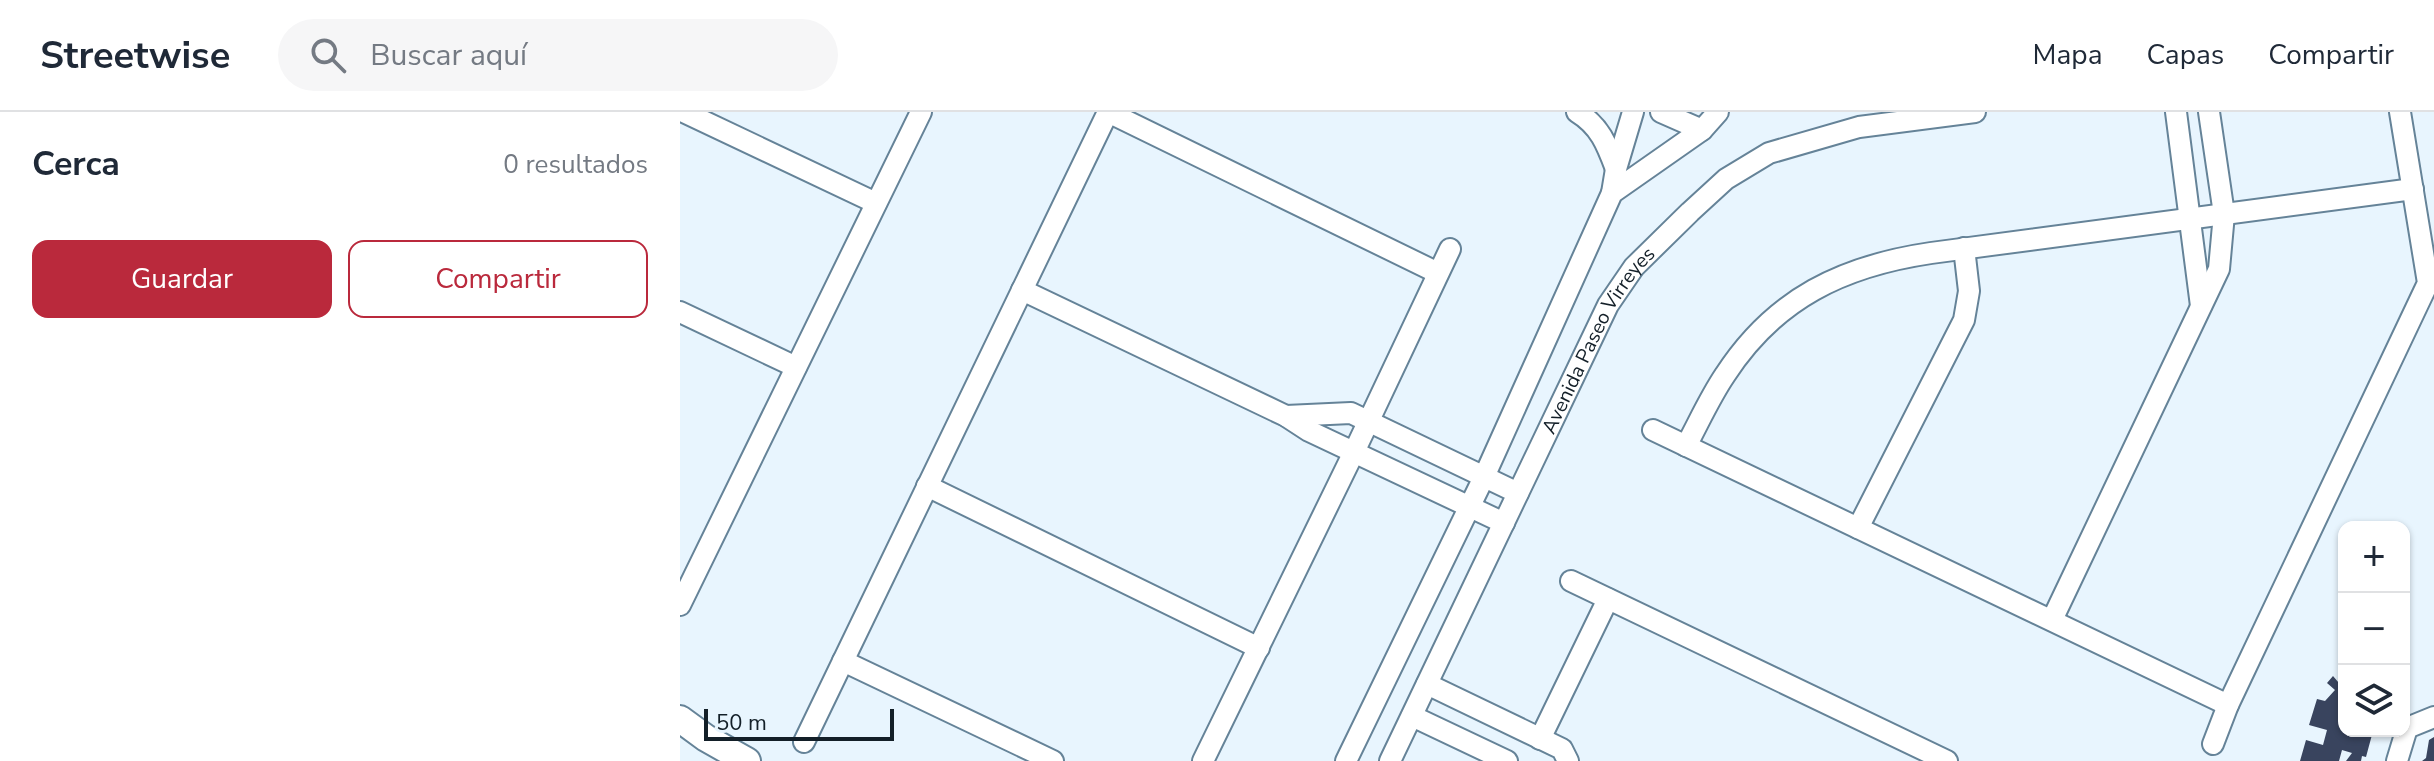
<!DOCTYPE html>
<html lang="es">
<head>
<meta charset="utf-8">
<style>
  body { margin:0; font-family:"Nunito Sans",sans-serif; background:#f6f6f7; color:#1f2937 }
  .controls { position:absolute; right:24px; bottom:24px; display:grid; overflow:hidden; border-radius:16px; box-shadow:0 2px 6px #0004 }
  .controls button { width:72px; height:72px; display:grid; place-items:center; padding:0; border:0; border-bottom:2px solid #e0e1e3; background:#fff; color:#1f2937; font:40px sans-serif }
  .scale { position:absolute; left:24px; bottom:20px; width:190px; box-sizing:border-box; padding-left:8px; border:4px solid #131f28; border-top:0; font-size:22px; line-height:28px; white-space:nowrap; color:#131f28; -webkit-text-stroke:6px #e8f5fe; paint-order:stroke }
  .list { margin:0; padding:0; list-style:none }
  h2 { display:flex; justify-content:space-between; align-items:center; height:104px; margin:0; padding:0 32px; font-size:34px }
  h2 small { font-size:26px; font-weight:400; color:#747a83 }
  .actions { display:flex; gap:16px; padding:24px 32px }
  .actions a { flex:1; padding:18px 0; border:2px solid #ba293c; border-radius:16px; text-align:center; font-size:28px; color:#ba293c }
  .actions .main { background:#ba293c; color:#fff }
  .icon { flex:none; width:44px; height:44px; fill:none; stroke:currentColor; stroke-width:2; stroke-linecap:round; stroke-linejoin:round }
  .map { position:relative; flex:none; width:1754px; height:649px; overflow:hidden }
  header { display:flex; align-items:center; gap:48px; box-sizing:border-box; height:112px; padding:0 40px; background:#fff; border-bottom:2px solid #e0e1e3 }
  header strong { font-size:38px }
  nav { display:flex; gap:44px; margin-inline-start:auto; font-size:28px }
  .search { width:560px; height:72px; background:#f6f6f7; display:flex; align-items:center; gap:20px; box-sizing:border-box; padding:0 28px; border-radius:44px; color:#747a83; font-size:30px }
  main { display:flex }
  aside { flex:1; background:#fff }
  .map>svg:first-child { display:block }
</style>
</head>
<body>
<header>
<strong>Streetwise</strong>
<div class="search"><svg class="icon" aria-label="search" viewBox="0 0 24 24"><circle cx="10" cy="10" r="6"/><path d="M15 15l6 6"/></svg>Buscar aquí</div>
<nav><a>Mapa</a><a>Capas</a><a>Compartir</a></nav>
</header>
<main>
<aside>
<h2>Cerca<small>0 resultados</small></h2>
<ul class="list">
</ul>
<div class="actions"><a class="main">Guardar</a><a>Compartir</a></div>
</aside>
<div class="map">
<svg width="1754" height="649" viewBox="0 0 1754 649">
  <rect width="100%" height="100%" fill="#e8f5fe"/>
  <g fill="#39445e">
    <polygon points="1653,564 1664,577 1664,619 1693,619 1686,645 1682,644 1681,649 1666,649 1672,641 1662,638 1659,649 1620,649 1626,628 1643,633 1647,618 1629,613 1637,587 1645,589 1655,578 1647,571"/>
    <polygon points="1754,625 1754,649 1742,649 1746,646 1749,628"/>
  </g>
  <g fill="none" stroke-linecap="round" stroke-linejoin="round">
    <g stroke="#658398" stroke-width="24">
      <g id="minor">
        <polyline points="4,0 196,91"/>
        <polyline points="428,0 758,161"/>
        <path d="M897,0C920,14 927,33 936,57"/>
        <polyline points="981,0 1022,18"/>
        <polyline points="1496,0 1521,194"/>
        <polyline points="932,81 936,57 953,0"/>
        <polyline points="342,178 606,304 629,319 824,411"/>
        <polyline points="0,200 116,255"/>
        <polyline points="606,304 671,301 838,381"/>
        <polyline points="973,318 1548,593"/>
        <path d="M1006,334C1019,310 1030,285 1045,263C1095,186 1163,154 1251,141L1733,77"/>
        <polyline points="247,374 579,536"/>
        <polyline points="1178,416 1284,208 1289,179 1284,136"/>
        <polyline points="891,469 1267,649"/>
        <polyline points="0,493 241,0"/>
        <polyline points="1372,508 1539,157 1544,102 1529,0"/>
        <polyline points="163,549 373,649"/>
        <polyline points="747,572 882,637 888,649"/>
        <polyline points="732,604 827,649"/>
        <polyline points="860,627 928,487"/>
        <polyline points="124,630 428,0"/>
        <polyline points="1533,632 1548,593 1748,171 1720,0"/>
        <polyline points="523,649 674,340 770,137"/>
        <polyline points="666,649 804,365 932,81 1022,18 1038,0"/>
        <path id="s1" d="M710,649L928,193L954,155L1010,100L1046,67L1089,41L1179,15L1295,0"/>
        <polyline points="1717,649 1727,616 1754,605"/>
      </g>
    </g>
    <g stroke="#658398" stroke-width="30">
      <polyline id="tertiary" points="0,607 26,626 67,649"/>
    </g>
    <use href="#minor" stroke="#fff" stroke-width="20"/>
    <use href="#tertiary" stroke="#fff" stroke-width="26"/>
  </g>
  <g text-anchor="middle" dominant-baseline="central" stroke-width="8" stroke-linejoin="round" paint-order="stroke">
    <g font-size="20" fill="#131f28" stroke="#e8f5fe">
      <text stroke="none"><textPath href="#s1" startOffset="470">Avenida Paseo Virreyes</textPath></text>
    </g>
  </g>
</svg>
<div class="controls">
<button>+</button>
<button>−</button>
<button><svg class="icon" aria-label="layers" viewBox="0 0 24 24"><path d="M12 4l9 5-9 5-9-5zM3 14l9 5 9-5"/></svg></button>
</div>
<div class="scale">50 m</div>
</div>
</main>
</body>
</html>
